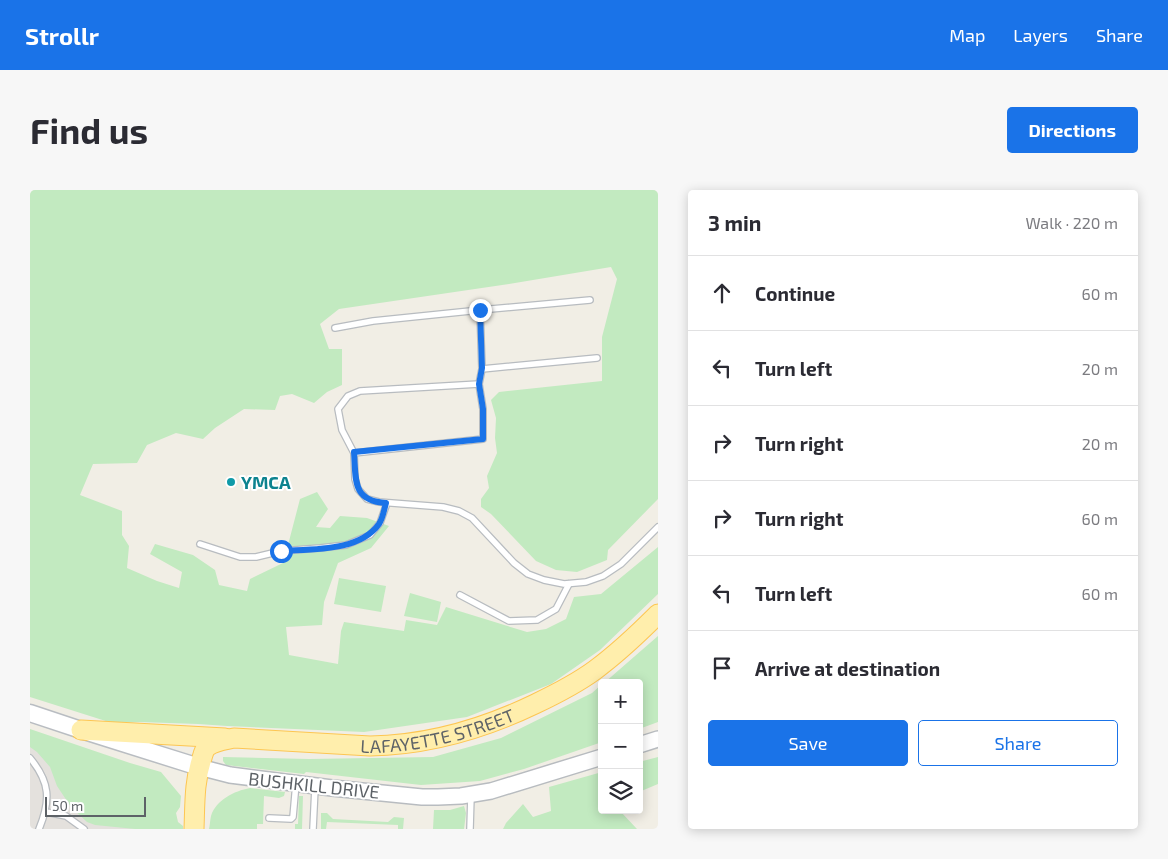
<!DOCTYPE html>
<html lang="en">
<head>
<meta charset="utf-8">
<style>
  body { margin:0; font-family:"Exo 2",sans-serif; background:#f7f7f7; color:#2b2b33 }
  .controls { position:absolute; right:15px; bottom:15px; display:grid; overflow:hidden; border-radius:5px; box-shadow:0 2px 12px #0003 }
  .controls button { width:45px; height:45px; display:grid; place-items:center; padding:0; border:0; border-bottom:1px solid #e1e1e2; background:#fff; color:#2b2b33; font:25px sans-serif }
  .scale { position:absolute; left:15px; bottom:12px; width:101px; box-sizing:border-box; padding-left:5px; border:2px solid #5d6267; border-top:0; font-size:14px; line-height:18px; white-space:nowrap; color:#5d6267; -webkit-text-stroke:4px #fff; paint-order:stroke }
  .stop { position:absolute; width:15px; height:15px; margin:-11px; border:4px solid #1a73e8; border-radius:50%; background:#fff }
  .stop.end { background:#1a73e8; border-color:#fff; box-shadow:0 1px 5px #0008 }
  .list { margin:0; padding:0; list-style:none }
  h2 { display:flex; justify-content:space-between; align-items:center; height:65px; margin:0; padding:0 20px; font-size:21px }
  h2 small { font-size:16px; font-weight:400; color:#7c7c81 }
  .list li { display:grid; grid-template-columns:32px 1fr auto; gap:15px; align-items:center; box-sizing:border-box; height:75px; padding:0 20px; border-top:1px solid #e1e1e2 }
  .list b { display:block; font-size:19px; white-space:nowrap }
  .list em { font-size:16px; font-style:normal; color:#7c7c81 }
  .actions { display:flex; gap:10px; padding:15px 20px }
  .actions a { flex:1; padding:11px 0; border:1px solid #1a73e8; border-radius:5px; text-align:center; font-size:18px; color:#1a73e8 }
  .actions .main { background:#1a73e8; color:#fff }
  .icon { flex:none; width:28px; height:28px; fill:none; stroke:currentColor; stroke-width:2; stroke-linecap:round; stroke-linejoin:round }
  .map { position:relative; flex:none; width:628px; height:639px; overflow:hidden; border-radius:5px }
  header { display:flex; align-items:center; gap:30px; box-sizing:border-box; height:70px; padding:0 25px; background:#1a73e8; color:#fff }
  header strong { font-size:24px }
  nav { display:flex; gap:28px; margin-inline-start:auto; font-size:18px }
  .intro { display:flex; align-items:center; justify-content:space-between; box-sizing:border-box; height:120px; padding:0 30px }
  h1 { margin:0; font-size:35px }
  .button { padding:12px 22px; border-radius:5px; background:#1a73e8; color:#fff; font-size:18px; font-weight:700 }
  main { display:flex; gap:30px; padding:0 30px }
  aside { flex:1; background:#fff; border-radius:5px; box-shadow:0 2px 12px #0003 }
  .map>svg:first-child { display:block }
</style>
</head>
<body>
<header>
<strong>Strollr</strong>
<nav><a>Map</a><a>Layers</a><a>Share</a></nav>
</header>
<div class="intro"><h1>Find us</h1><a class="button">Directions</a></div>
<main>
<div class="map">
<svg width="628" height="639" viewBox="0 0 628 639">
  <rect width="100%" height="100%" fill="#f1eee5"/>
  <polygon fill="#e4e1dd" points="0,547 141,639 0,639"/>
  <g fill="#c2eac0">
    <polygon points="0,0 628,0 628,309 578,360 577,370 547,382 526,380 506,371 461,324 451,317 451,309 459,298 457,286 467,263 465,248 466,228 461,210 469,202 572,191 572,147 587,89 581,77 479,94 309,119 290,134 299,159 312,159 312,195 297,202 284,213 262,204 250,206 245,220 214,219 185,238 173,249 146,243 117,255 107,273 63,274 50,305 92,321 92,345 99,356 97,378 127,391 149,398 152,382 120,364 125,354 163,365 185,380 189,395 217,401 220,389 255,372 258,355 270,309 287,302 298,319 286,337 300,338 310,326 337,328 359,336 341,358 308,373 294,412 292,435 256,437 259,465 308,474 311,441 314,432 374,441 376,430 407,435 416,417 497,442 516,439 536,429 544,407 571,404 628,357 628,404 570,460 521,494 437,527 334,542 197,536 168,534 110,532 82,533 0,507"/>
    <polygon points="309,388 356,396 351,422 304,414"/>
    <polygon points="380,403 411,412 407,432 374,426"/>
    <polygon points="628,446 628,532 609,539 609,493 574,493"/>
    <polygon points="572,494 572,552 494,579 450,591 391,595 276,582 274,584 196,575 193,571 193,567 279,569 403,567 471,548 562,503"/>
    <polygon points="0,539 100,573 131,582 151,606 150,617 146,623 148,632 153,636 153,639 105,639 65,635 57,632 41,617 27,596 20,577 7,562 0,557"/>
    <polygon points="628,567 628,594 609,602 609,572"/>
    <polygon points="572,582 572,620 592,620 591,622 607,639 473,639 476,633 493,614 503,627 521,621 519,597"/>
    <path d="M220,598L255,602L254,606L249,608L234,606L233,634H227V639H179C180,635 180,630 181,626C186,610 204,601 220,598Z"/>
    <polygon points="269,606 273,606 272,639 265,639 265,634 268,634"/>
    <polygon points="434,616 436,623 434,639 403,639 404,620 420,620"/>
    <polygon points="291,623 297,623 303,629 358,632 364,627 374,628 373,639 368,639 368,635 297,632 296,639 291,639"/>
  </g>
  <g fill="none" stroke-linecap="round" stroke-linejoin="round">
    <g stroke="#b8bcc0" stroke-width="8">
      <g id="service">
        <polyline points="305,138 343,131 450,120"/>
        <polyline points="452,179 567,168"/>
        <polyline points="449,194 452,179 450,120 560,110"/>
        <polyline points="324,263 453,249 453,219 449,194 330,201 318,206 308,219 312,240 324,263 325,289 328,299 337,309 349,312 413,317 429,321 442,328 484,373 498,384 514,390 534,394 556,392 573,386 591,374 628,337"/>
        <polyline points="170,354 210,367 226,367 251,361 290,358 316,355 340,345 350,333 357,313"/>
        <polyline points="430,405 479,431 507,430 526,419 539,394"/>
        <path d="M0,568C20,592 21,610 9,639"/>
        <polyline points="16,622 36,626 54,639"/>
        <polyline points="239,628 261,629 263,627 266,593"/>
        <polyline points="283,639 285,598"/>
        <polyline points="440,639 441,606"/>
      </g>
    </g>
    <g stroke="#b8bcc0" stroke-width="18">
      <g id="tertiary">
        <polyline points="609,555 628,549"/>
        <polyline points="169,577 200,585 302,598 392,607 408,607 431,606 461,601 572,567"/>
      </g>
    </g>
    <g stroke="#b9bdc2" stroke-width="19">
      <polyline id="secondary" points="0,523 51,540 169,577"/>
    </g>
    <g stroke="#fdc652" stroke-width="21">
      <g id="primary">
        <polyline points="51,540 195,548"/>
        <path id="s1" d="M164,639C165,614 164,592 172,568C173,564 174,560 177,557C184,551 195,550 204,548L340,556C398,555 453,539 505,514C526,504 546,494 565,480C588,463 608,444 628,424"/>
      </g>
    </g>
    <use href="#service" stroke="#fff" stroke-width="5.5"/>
    <use href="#tertiary" stroke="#fff" stroke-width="15"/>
    <use href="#secondary" stroke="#fff" stroke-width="16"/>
    <use href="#primary" stroke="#ffeeac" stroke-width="19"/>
  </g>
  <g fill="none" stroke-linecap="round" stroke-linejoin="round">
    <path stroke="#1a73e8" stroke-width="6" d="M251,361C282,359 329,362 349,334C353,328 354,320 356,313C322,311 326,290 324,262L453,249V219L449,194L452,178L450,120"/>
  </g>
  <circle fill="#0f9aa8" stroke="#fff" stroke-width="2" cx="201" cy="292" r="5"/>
  <g text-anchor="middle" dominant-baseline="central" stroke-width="4" stroke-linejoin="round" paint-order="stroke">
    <g font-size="18" font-weight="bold" fill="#0d838f" stroke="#fff" text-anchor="start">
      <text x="211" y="292">YMCA</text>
    </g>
    <g font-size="18" fill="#5d6267" stroke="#fff">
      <text stroke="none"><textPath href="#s1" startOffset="318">LAFAYETTE STREET</textPath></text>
      <text transform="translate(284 595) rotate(6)">BUSHKILL DRIVE</text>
    </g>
  </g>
</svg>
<div class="controls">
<button>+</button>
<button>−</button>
<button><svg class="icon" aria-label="layers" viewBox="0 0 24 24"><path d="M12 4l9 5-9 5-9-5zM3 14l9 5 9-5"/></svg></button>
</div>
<div class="scale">50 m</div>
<div class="stop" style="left:251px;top:361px"></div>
<div class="stop end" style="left:450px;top:120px"></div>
</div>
<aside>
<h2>3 min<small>Walk · 220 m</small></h2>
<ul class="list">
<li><svg class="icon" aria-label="ahead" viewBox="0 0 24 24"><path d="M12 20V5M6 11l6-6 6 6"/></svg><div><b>Continue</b></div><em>60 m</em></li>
<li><svg class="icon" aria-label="left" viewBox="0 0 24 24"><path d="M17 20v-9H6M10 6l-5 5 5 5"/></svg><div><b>Turn left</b></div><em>20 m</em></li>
<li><svg class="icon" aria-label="right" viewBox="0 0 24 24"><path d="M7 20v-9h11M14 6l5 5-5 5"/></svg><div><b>Turn right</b></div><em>20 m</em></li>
<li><svg class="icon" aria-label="right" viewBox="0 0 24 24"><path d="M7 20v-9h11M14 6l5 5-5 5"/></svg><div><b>Turn right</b></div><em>60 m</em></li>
<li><svg class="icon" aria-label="left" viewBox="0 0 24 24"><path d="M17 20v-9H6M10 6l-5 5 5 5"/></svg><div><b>Turn left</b></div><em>60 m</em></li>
<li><svg class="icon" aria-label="arrive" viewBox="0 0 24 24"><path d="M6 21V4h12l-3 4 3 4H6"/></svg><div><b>Arrive at destination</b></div></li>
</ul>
<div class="actions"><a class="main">Save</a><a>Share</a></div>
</aside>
</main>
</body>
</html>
